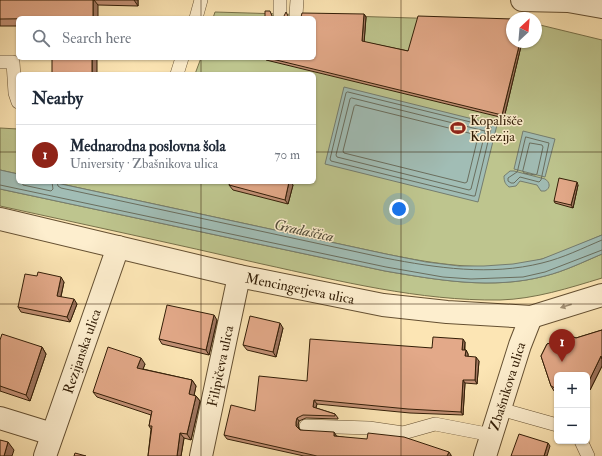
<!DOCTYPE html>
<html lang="en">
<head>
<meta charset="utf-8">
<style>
  body { margin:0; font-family:"IM FELL Double Pica",serif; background:#f6f6f7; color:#1f2937 }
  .controls { position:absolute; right:12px; bottom:12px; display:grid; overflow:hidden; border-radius:6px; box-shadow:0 1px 3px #0004 }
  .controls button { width:36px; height:36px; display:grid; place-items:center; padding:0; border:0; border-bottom:1px solid #e0e1e3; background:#fff; color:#1f2937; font:20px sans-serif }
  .compass { position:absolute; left:506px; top:12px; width:36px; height:36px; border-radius:50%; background:#fff; box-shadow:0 1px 3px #0004; rotate:26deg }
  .you { position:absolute; left:399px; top:209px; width:14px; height:14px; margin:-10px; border:3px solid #fff; border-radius:50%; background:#1a73e8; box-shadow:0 0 0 6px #1a73e833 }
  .badge { display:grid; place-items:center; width:26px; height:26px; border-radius:50%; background:#8f2418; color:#fff; font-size:13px; font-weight:700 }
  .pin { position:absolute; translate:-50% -33px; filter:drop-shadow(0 1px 2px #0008) }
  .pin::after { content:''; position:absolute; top:21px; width:14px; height:12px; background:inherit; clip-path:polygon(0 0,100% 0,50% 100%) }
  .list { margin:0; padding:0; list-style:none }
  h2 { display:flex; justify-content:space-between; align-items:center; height:52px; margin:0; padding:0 16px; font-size:17px }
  h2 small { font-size:13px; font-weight:400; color:#747a83 }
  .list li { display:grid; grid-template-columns:26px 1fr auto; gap:12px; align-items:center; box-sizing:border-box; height:60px; padding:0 16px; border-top:1px solid #e0e1e3 }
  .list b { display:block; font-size:15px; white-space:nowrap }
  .list p { margin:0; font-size:13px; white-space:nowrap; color:#747a83 }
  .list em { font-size:13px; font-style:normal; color:#747a83 }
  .icon { flex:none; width:22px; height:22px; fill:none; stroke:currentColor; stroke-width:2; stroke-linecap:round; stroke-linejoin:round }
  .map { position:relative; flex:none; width:602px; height:456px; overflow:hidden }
  .search { position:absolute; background:#fff; box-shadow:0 1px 3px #0004; left:16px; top:16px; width:300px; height:44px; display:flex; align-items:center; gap:10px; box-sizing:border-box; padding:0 14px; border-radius:6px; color:#747a83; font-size:15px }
  .panel { position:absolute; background:#fff; box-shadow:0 1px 3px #0004; left:16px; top:72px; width:300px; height:112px; border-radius:6px }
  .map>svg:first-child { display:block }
</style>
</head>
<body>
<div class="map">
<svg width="602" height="456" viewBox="0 0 602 456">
  <rect width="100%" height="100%" fill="#fce5b4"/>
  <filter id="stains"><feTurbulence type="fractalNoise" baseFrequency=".005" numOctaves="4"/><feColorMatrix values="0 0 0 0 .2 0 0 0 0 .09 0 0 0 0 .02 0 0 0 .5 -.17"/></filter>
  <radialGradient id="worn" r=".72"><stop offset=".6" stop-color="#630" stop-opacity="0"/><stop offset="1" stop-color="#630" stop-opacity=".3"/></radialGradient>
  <g fill="#bec58e" stroke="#78724a">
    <path d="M215,12L512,21V42H536V24L602,40V235C582,243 563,253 542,259C493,274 435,264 386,254L52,182H314V74H195L201,58H314V18H213Z"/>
    <polygon points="0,128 18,129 18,174 0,170"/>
    <path d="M0,189L385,271C438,280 492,290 545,276C565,271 583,262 602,254V278C569,288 535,299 500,300C419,301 340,281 262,264C175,244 87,225 0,206Z"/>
  </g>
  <g fill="#a1bdb5" stroke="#757d6f">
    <polygon points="344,87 497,125 478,202 325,164"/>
    <polygon points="523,131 555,139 545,177 514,169"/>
    <path d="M0,170L18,174V182H52L386,254L426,262L459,266H484L513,264L542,259L602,235V254C583,262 565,271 545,276C492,290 438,280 385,271L0,189Z"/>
    <path d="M510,171H514L545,179C550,182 551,188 545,191H541L537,185L520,181L516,186L509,187C505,184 504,181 504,176Z"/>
  </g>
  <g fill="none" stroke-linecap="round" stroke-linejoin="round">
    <g stroke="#6a6e5e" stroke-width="1">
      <polygon points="348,92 491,127 491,129 475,196 473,196 331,161 330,159 346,93"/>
      <polygon points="352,98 485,131 485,133 471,189 469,190 337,157 336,155 350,99"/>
      <polygon points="356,105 477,135 478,137 467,182 465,183 344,153 343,151 354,107"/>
      <polygon points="526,137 549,143 541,180 539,182 520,177 514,183 511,183 508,181 508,178 517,172"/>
      <polygon points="530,143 542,145 543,147 537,174 535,175 524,173 523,171"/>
      <polyline points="22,182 23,185 51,191 53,189 52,182"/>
      <path d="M57,182L58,186L61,188L385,258C437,268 490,276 542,263C563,258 583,248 602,240"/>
      <polyline points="0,185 386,267 443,277 471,279 523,277 545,272 602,250"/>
    </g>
    <g stroke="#655032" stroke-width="14">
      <g id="lane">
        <polyline points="280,14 280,0"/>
        <polyline points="296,15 297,0"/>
        <polyline points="196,18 201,0"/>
        <polyline points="0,62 13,62 15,93 18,102"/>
        <polyline points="177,74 182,58"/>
        <polyline points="500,409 557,425"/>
        <polyline points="306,426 369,428 403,433 435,424 492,435"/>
        <polyline points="581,441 588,456"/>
      </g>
    </g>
    <g stroke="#655032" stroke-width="24">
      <g id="street">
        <polyline points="522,0 568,1 602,7"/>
        <path id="s1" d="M0,219L239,276L383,305L447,312L531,317L602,295"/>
        <polyline points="0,418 52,434"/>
        <path id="s2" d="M45,456L118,247"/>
        <path id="s3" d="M201,456L239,276"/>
        <path id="s4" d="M485,456L520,345L531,317"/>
      </g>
    </g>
    <use href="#lane" stroke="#fdeece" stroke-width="13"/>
    <use href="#street" stroke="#fdeece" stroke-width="22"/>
  </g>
  <g fill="#c39176" stroke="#331e07">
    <polygon points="0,0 138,0 138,6 98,5 18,18 18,26 0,26"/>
    <polygon points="364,14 366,17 364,42 408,51 512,42 522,42 504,118 266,60 265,58 314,58"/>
    <polygon points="229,185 293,185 288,204 233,190"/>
    <polygon points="578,185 573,208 555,203 554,201"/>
    <polygon points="37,276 64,282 61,297 77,304 70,322 21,312 18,307"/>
    <polygon points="217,320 209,355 162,344 159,339"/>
    <polygon points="283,328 276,357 247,350 243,345"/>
    <polygon points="602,330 602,366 590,390 587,391 587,375 557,375 557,392 554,391 551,386 541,356 547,344 571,336 576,338"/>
    <polygon points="0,340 42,347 46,354 30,401 0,391"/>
    <polygon points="465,342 465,350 466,350 468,354 468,357 479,361 477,384 465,383 463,415 410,413 317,404 316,408 335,414 338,418 338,419 306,418 299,421 298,425 299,428 300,430 336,435 336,436 451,455 451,456 304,456 227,439 224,435 255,411 307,381 432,348"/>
    <polygon points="145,364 143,369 192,380 196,386 194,395 196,396 200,401 191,440 184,438 181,456 148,456 151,429 149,426 151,415 97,397 93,392"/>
  </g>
  <g fill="#9f7660" stroke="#331e07">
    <polygon points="93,0 94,0 98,5 98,18 93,18"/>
    <polygon points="134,0 138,0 138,6"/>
    <polygon points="364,14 366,17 364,44 362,41"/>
    <polygon points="520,42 522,42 504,118 502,115"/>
    <rect x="92" y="58" width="5" height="16"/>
    <polygon points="289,182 291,182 293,185 288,204 285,200"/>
    <polygon points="577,182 578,185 573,208 571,205"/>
    <polygon points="61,277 64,282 60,300 57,296"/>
    <polygon points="74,299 77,304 70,322 67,317"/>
    <polygon points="214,315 217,320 209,355 206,350"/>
    <polygon points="280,323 283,328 276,357 273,352"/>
    <polygon points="463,339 465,342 464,354 462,350"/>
    <polygon points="42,347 46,354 30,401 26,395"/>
    <polygon points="466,350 468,354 468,360 465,356"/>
    <polygon points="601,356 602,358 602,366 590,390 587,385"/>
    <polygon points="476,357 479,361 477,384 475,380"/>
    <polygon points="141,358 145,364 141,374 137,368"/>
    <polygon points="192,380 196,386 193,400 189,394"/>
    <polygon points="463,380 465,383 463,415 461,412"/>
    <polygon points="196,396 200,401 191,440 187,434"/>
    <polygon points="314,400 317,404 315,410 313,407"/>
    <polygon points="297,418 299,421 298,425 299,429 296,426 296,422"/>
    <polygon points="334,432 336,435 336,439 334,436"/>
    <polygon points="180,433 184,438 181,456 177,456"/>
    <polygon points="8,442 14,450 12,456 4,456"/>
    <polygon points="548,443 550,446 547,456 544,456"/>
    <polygon points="449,452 451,455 451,456 447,456"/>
  </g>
  <g fill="#e3a989" stroke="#331e07">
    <polygon points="0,0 93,0 93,18 0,19"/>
    <polygon points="265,11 270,11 272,16 275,18 265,18"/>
    <polygon points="286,12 289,18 283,18"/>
    <polygon points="302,13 364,14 362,41 408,51 418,16 512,19 512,42 520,42 502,115 268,58 314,58 314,18 299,18 301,17"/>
    <rect x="52" y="58" width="40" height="16"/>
    <polygon points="559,178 577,182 571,205 554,201"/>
    <polygon points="230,182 289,182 285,200 229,185"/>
    <polygon points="38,272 61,277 57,296 74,299 67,317 18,307 25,274 37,276"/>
    <polygon points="167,305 214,315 206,350 159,339"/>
    <polygon points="250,316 280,323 273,352 243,345"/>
    <polygon points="602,330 602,359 601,356 587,385 587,375 557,375 557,389 551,386 541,356 547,344 571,336 576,338"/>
    <polygon points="2,334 42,347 26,395 0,386 0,340"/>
    <polygon points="433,337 463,339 462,350 466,350 465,356 476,357 475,380 463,380 461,412 408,409 314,400 313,407 335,414 335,416 303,415 297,418 296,422 296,426 300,430 334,432 334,436 367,439 368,433 404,437 449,452 447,456 317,456 224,435 231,405 255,411 259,376 307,381 310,339 432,348"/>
    <polygon points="108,347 141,358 137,368 192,380 189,394 196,396 187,434 180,433 177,456 148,456 152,426 149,426 152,411 93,392"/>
    <polygon points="519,434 548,443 544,456 511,456"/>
    <polygon points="0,440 8,442 4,456 0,456"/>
    <polygon points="75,453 86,456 74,456"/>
  </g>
  <defs><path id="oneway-solid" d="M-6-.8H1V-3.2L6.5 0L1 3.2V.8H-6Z"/></defs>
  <use fill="#a29074" href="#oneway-solid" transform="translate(566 306) rotate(162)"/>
  <path fill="none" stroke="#331e07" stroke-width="1" stroke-opacity="0.55" d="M201,0V18M401,0V456M201,58V74M0,152H18M314,152H602M201,182V456M0,304H602"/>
  <defs>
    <g id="stadium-bare" transform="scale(1.2)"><path d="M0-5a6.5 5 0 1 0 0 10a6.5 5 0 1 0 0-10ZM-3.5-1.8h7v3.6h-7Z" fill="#8f2418" stroke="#fdeece" stroke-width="2.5" paint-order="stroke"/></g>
  </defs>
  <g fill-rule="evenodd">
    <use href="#stadium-bare" x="458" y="128"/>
  </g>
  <g text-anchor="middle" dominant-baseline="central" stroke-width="3" stroke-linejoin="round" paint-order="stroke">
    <g font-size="14" fill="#331e07" stroke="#fdeece" text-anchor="start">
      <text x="470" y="120">Kopališče<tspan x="470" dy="16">Kolezija</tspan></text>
    </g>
    <g font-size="14" fill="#331e07" stroke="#fdeece">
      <text stroke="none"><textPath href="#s1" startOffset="308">Mencingerjeva ulica</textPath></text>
      <text stroke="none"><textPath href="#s2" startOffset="111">Rezijanska ulica</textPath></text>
      <text stroke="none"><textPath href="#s3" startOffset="92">Filipičeva ulica</textPath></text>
      <text stroke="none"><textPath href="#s4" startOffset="73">Zbašnikova ulica</textPath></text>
    </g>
    <g font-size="15" font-style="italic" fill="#544e3b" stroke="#fdeece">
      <text transform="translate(304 231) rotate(12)">Gradaščica</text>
    </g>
  </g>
  <rect width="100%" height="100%" filter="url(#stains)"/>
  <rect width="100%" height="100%" fill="url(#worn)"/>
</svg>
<div class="controls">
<button>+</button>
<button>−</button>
</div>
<svg class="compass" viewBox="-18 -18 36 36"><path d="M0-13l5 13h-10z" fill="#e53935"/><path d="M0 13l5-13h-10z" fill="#747a83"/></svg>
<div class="you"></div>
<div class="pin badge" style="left:562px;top:362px">1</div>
<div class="search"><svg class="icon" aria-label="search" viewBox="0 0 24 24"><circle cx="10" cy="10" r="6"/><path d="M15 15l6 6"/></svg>Search here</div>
<section class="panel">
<h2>Nearby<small></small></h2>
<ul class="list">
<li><span class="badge">1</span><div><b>Mednarodna poslovna šola</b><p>University · Zbašnikova ulica</p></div><em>70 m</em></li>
</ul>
</section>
</div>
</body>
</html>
